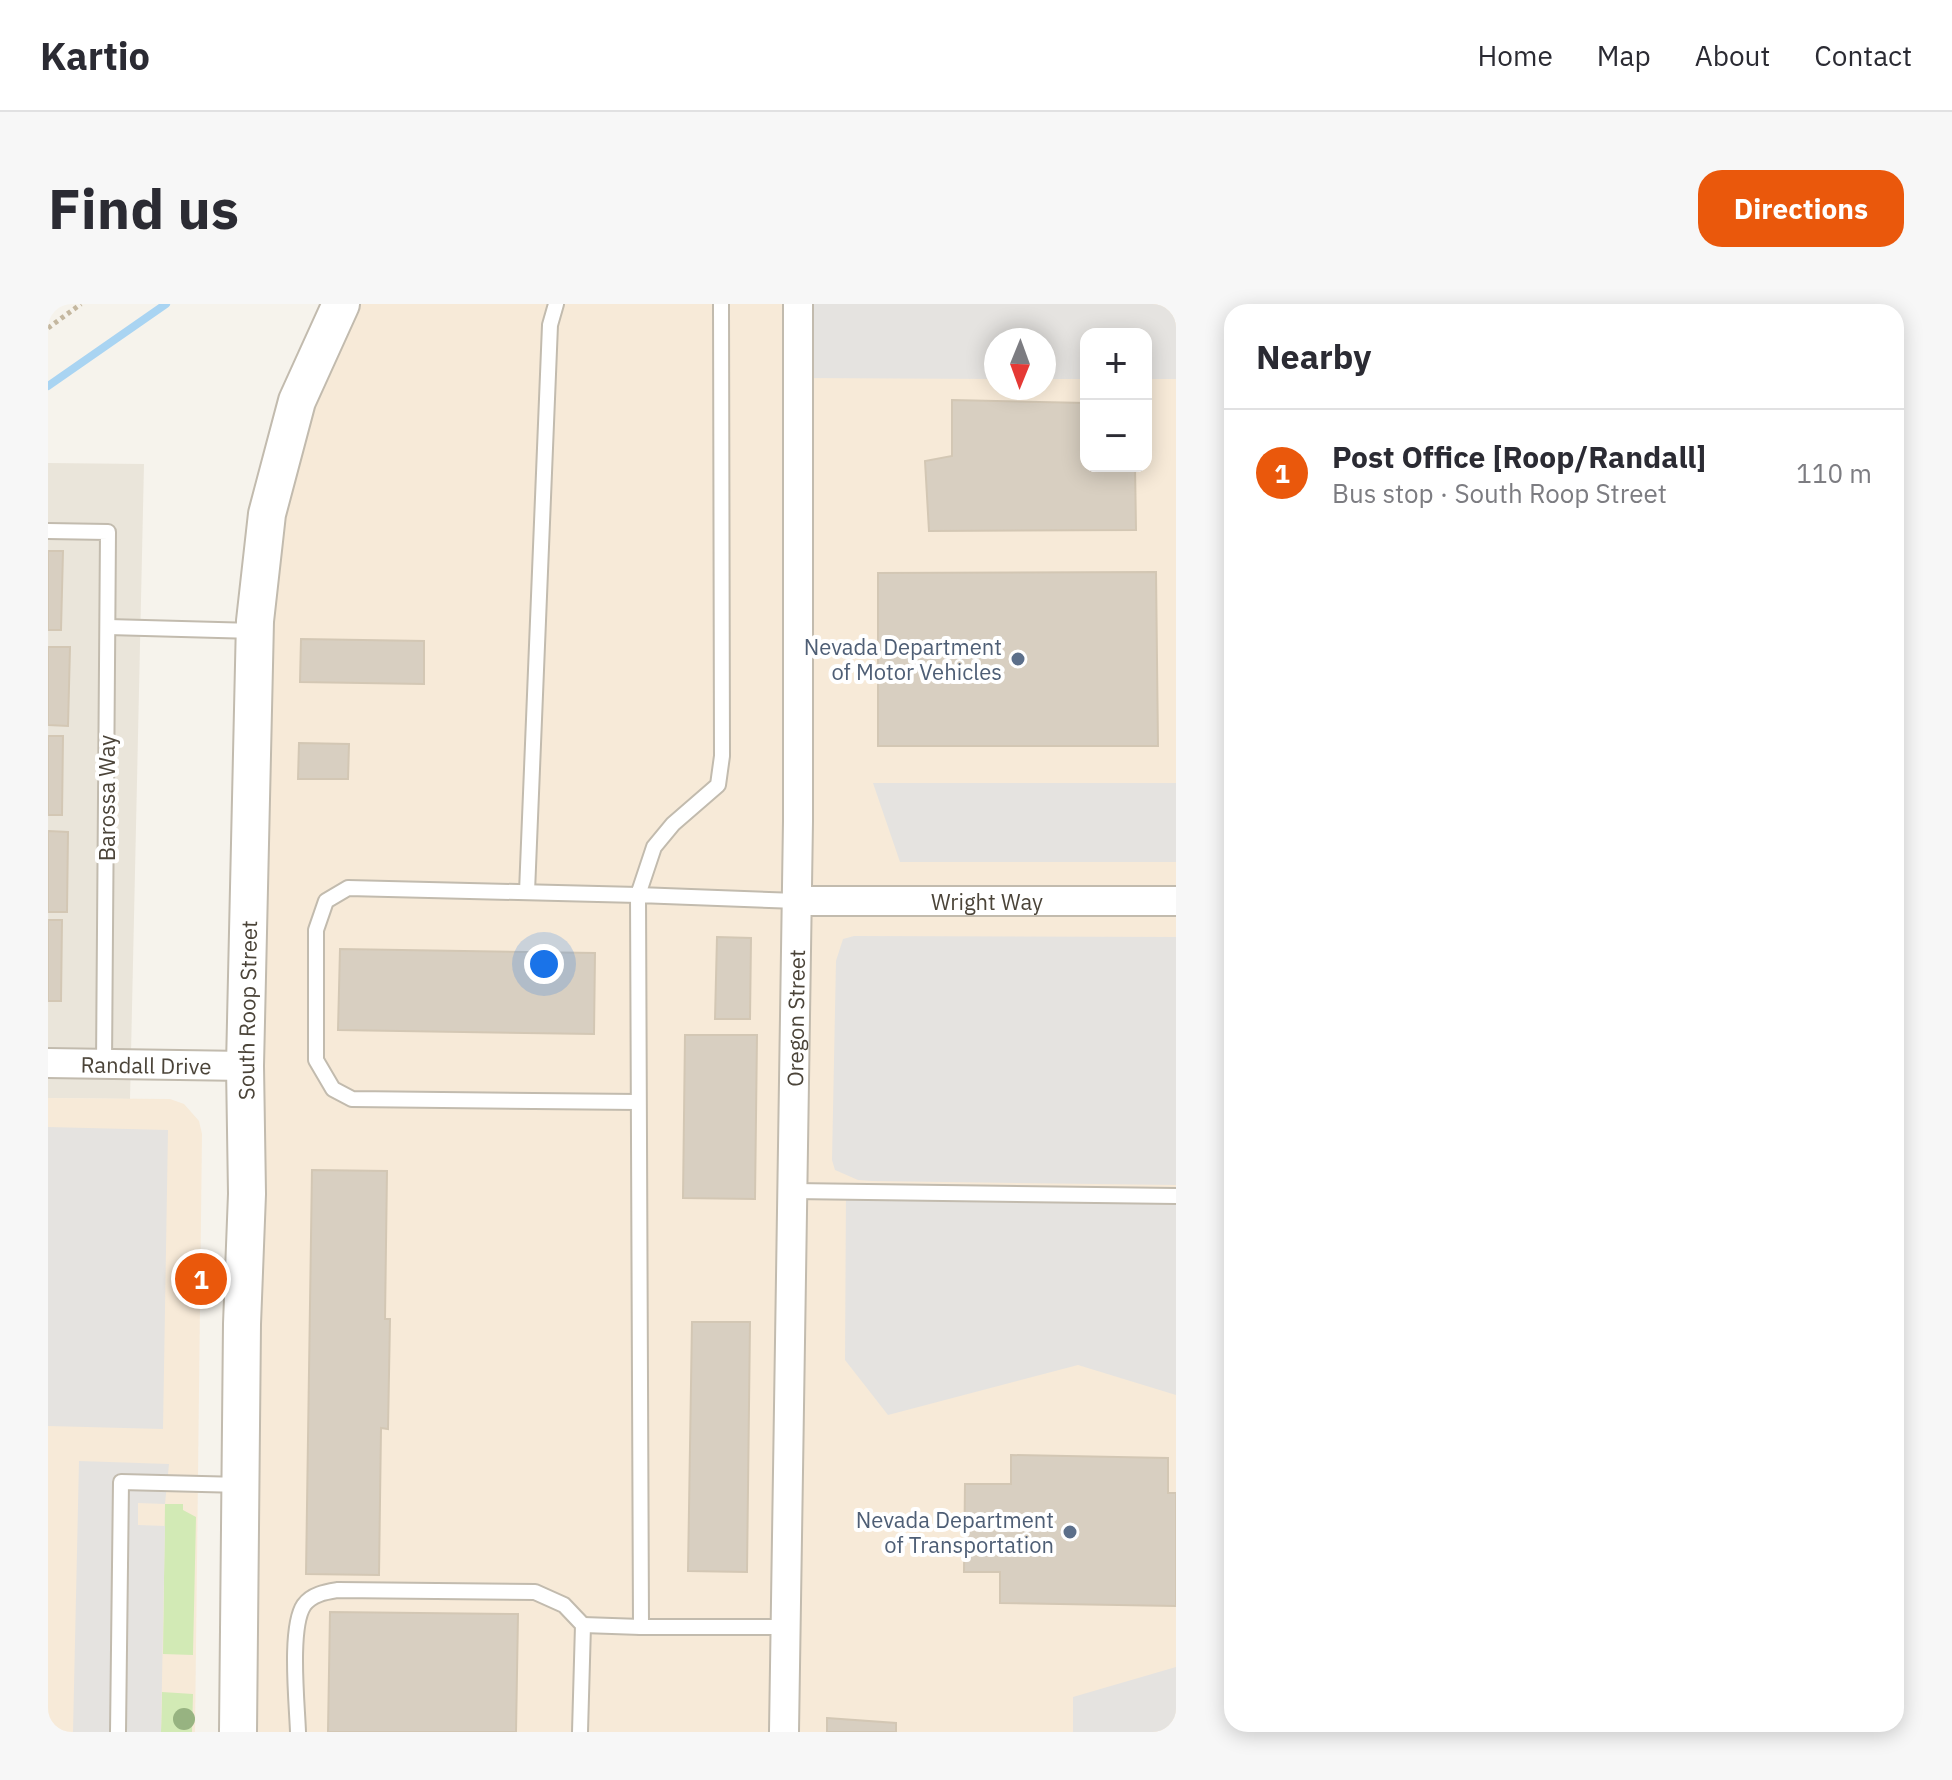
<!DOCTYPE html>
<html lang="en">
<head>
<meta charset="utf-8">
<style>
  body { margin:0; font-family:"IBM Plex Sans",sans-serif; background:#f7f7f7; color:#2b2b33 }
  .controls { position:absolute; right:24px; top:24px; display:grid; overflow:hidden; border-radius:16px; box-shadow:0 4px 20px #0003 }
  .controls button { width:72px; height:72px; display:grid; place-items:center; padding:0; border:0; border-bottom:2px solid #e1e1e2; background:#fff; color:#2b2b33; font:40px sans-serif }
  .compass { position:absolute; left:936px; top:24px; width:72px; height:72px; border-radius:50%; background:#fff; box-shadow:0 4px 20px #0003; rotate:181deg }
  .you { position:absolute; left:496px; top:660px; width:28px; height:28px; margin:-20px; border:6px solid #fff; border-radius:50%; background:#1a73e8; box-shadow:0 0 0 12px #1a73e833 }
  .badge { display:grid; place-items:center; width:52px; height:52px; border-radius:50%; background:#ea580c; color:#fff; font-size:26px; font-weight:700 }
  .pin { position:absolute; translate:-50% -50%; border:4px solid #fff; box-shadow:0 2px 8px #0006 }
  .list { margin:0; padding:0; list-style:none }
  h2 { display:flex; justify-content:space-between; align-items:center; height:104px; margin:0; padding:0 32px; font-size:34px }
  h2 small { font-size:26px; font-weight:400; color:#7c7c81 }
  .list li { display:grid; grid-template-columns:52px 1fr auto; gap:24px; align-items:center; box-sizing:border-box; height:128px; padding:0 32px; border-top:2px solid #e1e1e2 }
  .list b { display:block; font-size:30px; white-space:nowrap }
  .list p { margin:0; font-size:26px; white-space:nowrap; color:#7c7c81 }
  .list em { font-size:26px; font-style:normal; color:#7c7c81 }
  .map { position:relative; flex:none; width:1128px; height:1428px; overflow:hidden; border-radius:24px }
  header { display:flex; align-items:center; gap:48px; box-sizing:border-box; height:112px; padding:0 40px; background:#fff; border-bottom:2px solid #e1e1e2 }
  header strong { font-size:38px }
  nav { display:flex; gap:44px; margin-inline-start:auto; font-size:28px }
  .intro { display:flex; align-items:center; justify-content:space-between; box-sizing:border-box; height:192px; padding:0 48px }
  h1 { margin:0; font-size:56px }
  .button { padding:20px 36px; border-radius:24px; background:#ea580c; color:#fff; font-size:28px; font-weight:700 }
  main { display:flex; gap:48px; padding:0 48px }
  aside { flex:1; background:#fff; border-radius:24px; box-shadow:0 4px 20px #0003 }
  .map>svg:first-child { display:block }
</style>
</head>
<body>
<header>
<strong>Kartio</strong>
<nav><a>Home</a><a>Map</a><a>About</a><a>Contact</a></nav>
</header>
<div class="intro"><h1>Find us</h1><a class="button">Directions</a></div>
<main>
<div class="map">
<svg width="1128" height="1428" viewBox="0 0 1128 1428">
  <rect width="100%" height="100%" fill="#f6f3ec"/>
  <polygon fill="#eae5da" points="0,159 96,160 82,795 0,794"/>
  <g fill="#f7ead8" fill-rule="evenodd">
    <path d="M295,0H1128V1428H185L216,240ZM1038,30H1098V162H1038ZM948,36H996V84H948Z"/>
    <polygon points="0,794 122,795 136,800 151,817 154,830 147,1428 0,1428"/>
  </g>
  <g fill="#d2eab5">
    <polygon points="117,1200 135,1200 135,1206 148,1213 145,1351 115,1350"/>
    <polygon points="114,1388 145,1390 144,1428 113,1428"/>
  </g>
  <g fill="#e5e3e0">
    <polygon points="750,0 1128,0 1128,75 1098,75 1098,30 1038,30 1038,75 996,75 996,36 948,36 948,75 751,74"/>
    <polygon points="825,479 1128,479 1128,558 852,558"/>
    <polygon points="806,632 1128,633 1128,881 824,877 810,876 787,866 784,856 788,657 795,635"/>
    <polygon points="0,823 120,826 115,1125 0,1122"/>
    <polygon points="798,887 1128,892 1128,1091 1030,1061 840,1111 797,1056"/>
    <polygon points="31,1157 121,1160 117,1200 90,1199 90,1221 117,1222 113,1428 25,1428"/>
    <polygon points="1128,1363 1128,1428 1025,1428 1025,1393"/>
  </g>
  <g fill="none" stroke-linecap="round" stroke-linejoin="round">
    <polyline stroke="#a9d4f2" stroke-width="8" points="0,82 118,0"/>
  </g>
  <g fill="#d8cfc1" stroke="#d3c7b4" stroke-width="2">
    <polygon points="904,96 1038,99 1038,162 1087,162 1088,226 881,227 877,157 904,152"/>
    <polygon points="0,247 15,247 13,326 0,326"/>
    <polygon points="1108,268 1110,442 830,442 830,269"/>
    <polygon points="253,335 376,337 376,380 252,378"/>
    <polygon points="0,343 22,343 20,422 0,421"/>
    <polygon points="0,432 15,432 14,511 0,511"/>
    <polygon points="251,439 301,440 300,475 250,475"/>
    <polygon points="0,527 20,528 19,608 0,608"/>
    <polygon points="0,616 14,616 13,697 0,697"/>
    <polygon points="669,633 703,634 702,715 667,715"/>
    <polygon points="292,645 547,649 546,730 290,726"/>
    <polygon points="637,731 709,731 707,895 635,894"/>
    <polygon points="264,866 339,867 337,1015 342,1015 340,1125 333,1124 331,1271 258,1270"/>
    <polygon points="644,1018 702,1018 699,1268 640,1267"/>
    <polygon points="963,1151 1120,1154 1120,1189 1128,1189 1128,1302 952,1299 952,1268 916,1268 917,1180 963,1180"/>
    <polygon points="282,1308 470,1310 468,1428 280,1428"/>
    <polygon points="779,1414 848,1419 848,1428 779,1428"/>
  </g>
  <g fill="none" stroke-linecap="round" stroke-linejoin="round">
    <g stroke="#c2bbae" stroke-width="18">
      <g id="service">
        <polyline points="0,227 60,228 56,760"/>
        <polyline points="60,323 207,327"/>
        <polyline points="479,588 502,21 508,0"/>
        <polyline points="590,798 304,795 285,785 268,756 268,626 278,597 300,584 590,591 606,543 625,520 670,481 674,452 673,0"/>
        <polyline points="745,887 1128,892"/>
        <polyline points="535,1321 593,1323"/>
        <polyline points="738,1323 593,1323 590,591 749,597"/>
        <polyline points="70,1428 73,1178 194,1181"/>
        <path d="M250,1428C249,1399 241,1323 256,1301C264,1290 278,1288 290,1286L487,1288L516,1301L535,1321L532,1428"/>
      </g>
    </g>
    <g stroke="#c2bbae" stroke-width="32">
      <g id="minor">
        <path id="s1" d="M749,597H1128"/>
        <path id="s2" d="M0,759L197,762"/>
        <path id="s3" d="M736,1428L750,517V0"/>
      </g>
    </g>
    <g stroke="#c2bbae" stroke-width="40">
      <g id="tertiary">
        <path id="s4" d="M190,1428L194,1020L199,890L197,762L207,317L219,210L249,97L293,0"/>
      </g>
    </g>
    <polyline stroke="#c4b79f" stroke-width="5" stroke-dasharray="4 4" stroke-linecap="butt" points="0,24 33,0"/>
    <use href="#service" stroke="#fff" stroke-width="14"/>
    <use href="#minor" stroke="#fff" stroke-width="28"/>
    <use href="#tertiary" stroke="#fff" stroke-width="36"/>
  </g>
  <circle fill="#97b381" cx="136" cy="1415" r="11"/>
  <g fill="#5c6f8a" stroke="#fff" stroke-width="3">
    <circle cx="970" cy="355" r="8"/>
    <circle cx="1022" cy="1228" r="8"/>
  </g>
  <g text-anchor="middle" dominant-baseline="central" stroke-width="8" stroke-linejoin="round" paint-order="stroke">
    <g font-size="22" fill="#4e5e75" stroke="#fff" text-anchor="end">
      <text x="954" y="342">Nevada Department<tspan x="954" dy="25">of Motor Vehicles</tspan></text>
      <text x="1006" y="1215">Nevada Department<tspan x="1006" dy="25">of Transportation</tspan></text>
    </g>
    <g font-size="22" fill="#4b4439" stroke="#fff">
      <text transform="translate(58 494) rotate(-90)">Barossa Way</text>
      <text stroke="none"><textPath href="#s1" startOffset="190">Wright Way</textPath></text>
      <text stroke="none"><textPath href="#s4" startOffset="722">South Roop Street</textPath></text>
      <text stroke="none"><textPath href="#s3" startOffset="714">Oregon Street</textPath></text>
      <text stroke="none"><textPath href="#s2" startOffset="98">Randall Drive</textPath></text>
    </g>
  </g>
</svg>
<div class="controls">
<button>+</button>
<button>−</button>
</div>
<svg class="compass" viewBox="-18 -18 36 36"><path d="M0-13l5 13h-10z" fill="#e53935"/><path d="M0 13l5-13h-10z" fill="#7c7c81"/></svg>
<div class="you"></div>
<div class="pin badge" style="left:153px;top:975px">1</div>
</div>
<aside>
<h2>Nearby<small></small></h2>
<ul class="list">
<li><span class="badge">1</span><div><b>Post Office [Roop/Randall]</b><p>Bus stop · South Roop Street</p></div><em>110 m</em></li>
</ul>
</aside>
</main>
</body>
</html>
